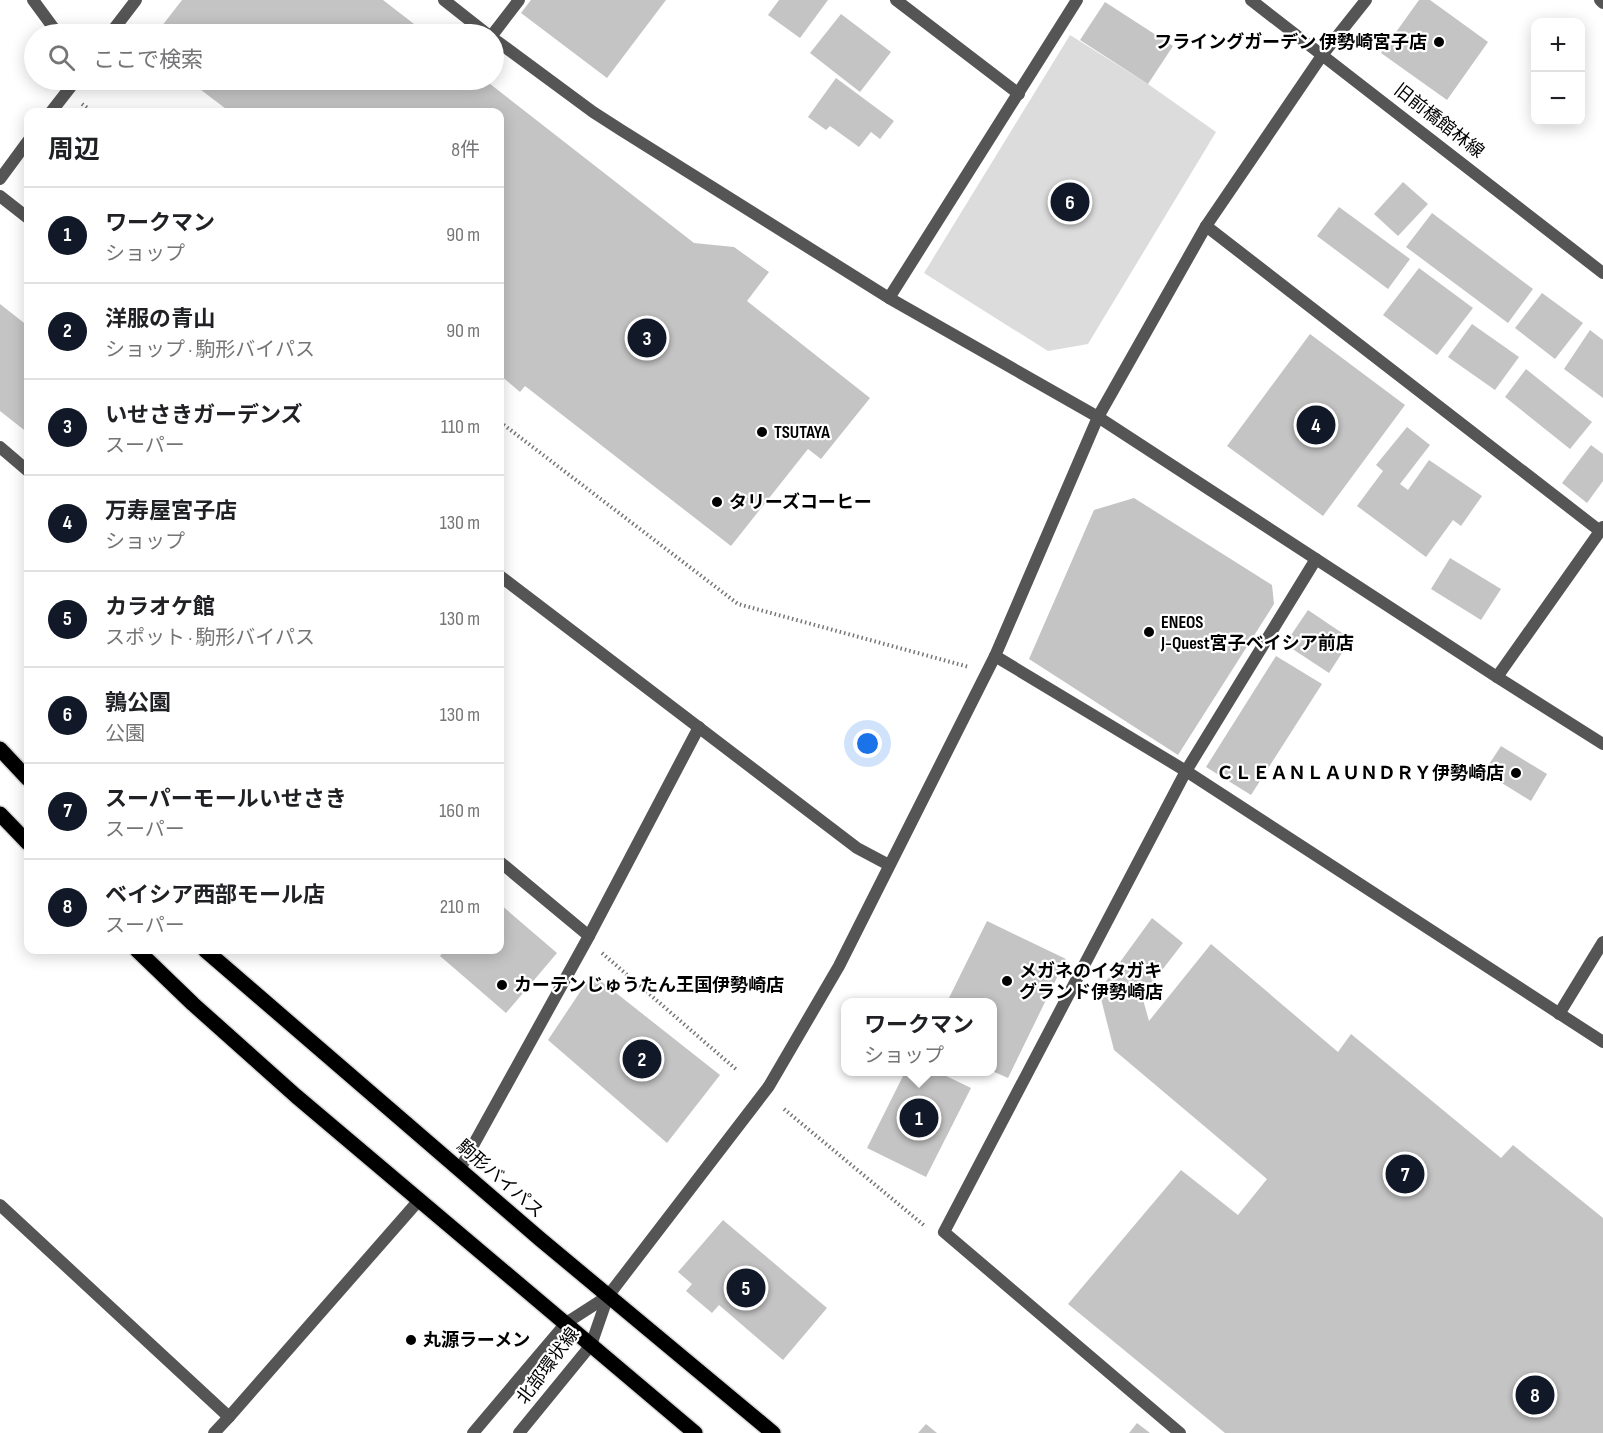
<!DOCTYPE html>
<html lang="ja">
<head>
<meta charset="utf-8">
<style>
  body { margin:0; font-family:"Sofia Sans Condensed","Noto Sans JP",sans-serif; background:#f2f2f2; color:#202124 }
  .controls { position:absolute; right:18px; top:18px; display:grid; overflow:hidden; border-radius:12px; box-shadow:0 3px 15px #0003 }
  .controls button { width:54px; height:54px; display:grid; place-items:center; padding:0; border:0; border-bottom:2px solid #e0e0e0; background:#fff; color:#202124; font:30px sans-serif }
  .you { position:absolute; left:868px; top:744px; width:21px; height:21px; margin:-15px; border:4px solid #fff; border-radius:50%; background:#1a73e8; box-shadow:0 0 0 9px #1a73e833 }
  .badge { display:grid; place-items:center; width:39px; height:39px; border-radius:50%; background:#111827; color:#fff; font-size:20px; font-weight:700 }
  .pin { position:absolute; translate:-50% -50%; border:3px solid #fff; box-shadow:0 2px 6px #0006 }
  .popup { position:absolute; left:841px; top:998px; width:156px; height:78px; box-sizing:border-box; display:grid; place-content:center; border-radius:12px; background:#fff; filter:drop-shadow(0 2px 4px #0005); font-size:20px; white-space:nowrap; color:#757577 }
  .popup b { font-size:22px; color:#202124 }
  .popup::after { content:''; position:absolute; left:50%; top:100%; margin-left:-12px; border:12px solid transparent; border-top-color:#fff }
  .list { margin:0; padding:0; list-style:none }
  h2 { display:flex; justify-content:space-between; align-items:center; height:78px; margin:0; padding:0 24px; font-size:26px }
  h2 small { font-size:20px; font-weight:400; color:#757577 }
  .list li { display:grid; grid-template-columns:39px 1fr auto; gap:18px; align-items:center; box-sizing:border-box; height:96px; padding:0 24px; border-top:2px solid #e0e0e0 }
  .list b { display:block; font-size:22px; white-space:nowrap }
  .list p { margin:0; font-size:20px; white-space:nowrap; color:#757577 }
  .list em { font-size:20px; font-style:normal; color:#757577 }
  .icon { flex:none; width:33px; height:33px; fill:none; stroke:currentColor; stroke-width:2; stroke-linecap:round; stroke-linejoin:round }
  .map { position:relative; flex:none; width:1603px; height:1433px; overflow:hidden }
  .search { position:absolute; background:#fff; box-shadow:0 3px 15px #0003; left:24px; top:24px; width:480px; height:66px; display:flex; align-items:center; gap:15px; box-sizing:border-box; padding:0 21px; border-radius:33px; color:#757577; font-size:22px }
  .panel { position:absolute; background:#fff; box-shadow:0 3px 15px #0003; left:24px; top:108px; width:480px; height:846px; border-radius:12px }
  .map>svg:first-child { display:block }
</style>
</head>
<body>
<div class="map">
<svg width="1603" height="1433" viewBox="0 0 1603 1433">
  <rect width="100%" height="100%" fill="#fff"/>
  <polygon fill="#dcdcdc" points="1070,35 1148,84 1216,132 1088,344 1048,351 924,273"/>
  <g fill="#c4c4c4">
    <polygon points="182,0 383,0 427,34 161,34 158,31"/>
    <polygon points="531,0 666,0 607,78 521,13"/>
    <polygon points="779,0 828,0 800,38 768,15"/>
    <polygon points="1419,0 1430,0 1488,42 1447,100 1381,53"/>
    <polygon points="1105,2 1173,46 1148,84 1080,40"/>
    <polygon points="841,14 891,52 860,92 810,53"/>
    <polygon points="836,78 894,121 880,139 871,132 859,147 830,126 826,130 808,117"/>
    <polygon points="188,80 485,80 694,243 734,247 769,272 747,301 870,398 821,459 808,449 731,546 525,386 520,392 500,375 500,112 230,112"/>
    <polygon points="1403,182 1428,204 1398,236 1374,214"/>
    <polygon points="1339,207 1410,259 1388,289 1317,236"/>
    <polygon points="1432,213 1533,289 1508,323 1406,247"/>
    <polygon points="1419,268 1473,308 1437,355 1383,315"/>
    <polygon points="1542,293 1583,323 1555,359 1515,328"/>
    <polygon points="0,304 28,326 28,433 0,411"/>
    <polygon points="1472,324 1519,357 1495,390 1448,357"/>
    <polygon points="1590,330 1603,340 1603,398 1564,369"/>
    <polygon points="1310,334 1405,405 1323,516 1227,446"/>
    <polygon points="1526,369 1592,422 1570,449 1505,397"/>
    <polygon points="1407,427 1430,445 1400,484 1408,490 1429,460 1482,496 1461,526 1453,520 1426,557 1357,506 1383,471 1376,465"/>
    <polygon points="1591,445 1603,454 1603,481 1587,503 1562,483"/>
    <polygon points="1134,498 1272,585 1274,604 1178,755 1029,659 1094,510"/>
    <polygon points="1450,558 1501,589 1481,620 1431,589"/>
    <polygon points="1308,610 1351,639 1329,673 1285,644"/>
    <polygon points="1276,656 1322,684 1251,795 1206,767"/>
    <polygon points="1501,746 1547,774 1531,801 1484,772"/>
    <polygon points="500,904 557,953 506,1013 440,956 445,950 500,950"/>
    <polygon points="1152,918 1183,943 1142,996 1149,1021 1211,944 1338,1052 1351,1034 1501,1158 1513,1145 1603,1218 1603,1433 1225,1433 1068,1304 1181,1170 1238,1215 1267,1179 1114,1050 1099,991"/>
    <polygon points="987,921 1066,959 1008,1078 992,1071 992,1002 947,1002"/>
    <polygon points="592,974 720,1075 667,1143 548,1040"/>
    <polygon points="905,1072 938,1072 971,1088 926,1177 867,1148"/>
    <polygon points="723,1220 827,1308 783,1360 719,1305 712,1313 686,1291 692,1284 678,1272"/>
    <polygon points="1137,1423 1150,1433 1129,1433"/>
    <polygon points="926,1424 937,1433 918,1433"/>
  </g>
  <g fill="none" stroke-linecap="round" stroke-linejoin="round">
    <g stroke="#dbdbdb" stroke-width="18">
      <g id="primary">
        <polyline points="0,749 28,779"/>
        <polyline points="0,814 28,843"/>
        <polyline points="137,950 193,1004 296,1096 695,1433"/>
        <polyline points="205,950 540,1239 773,1433"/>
      </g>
    </g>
    <g stroke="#777" stroke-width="4" stroke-dasharray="1.5 3" stroke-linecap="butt">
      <polyline points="82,104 93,112"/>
      <polyline points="500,422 738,604 969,667"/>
      <polyline points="602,953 738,1071"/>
      <polyline points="784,1109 926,1227"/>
    </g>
    <polyline stroke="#555" stroke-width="12" points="229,1417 420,1199"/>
    <g stroke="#555" stroke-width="12">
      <polyline points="33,0 58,34"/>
      <polyline points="896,0 1019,94"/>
      <polyline points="1600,0 1603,3"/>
      <polyline points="110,34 136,0"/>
      <polyline points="493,34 519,0"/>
      <polyline points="51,112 76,80"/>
      <polyline points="0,179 28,141"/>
      <polyline points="0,196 28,218"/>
      <polyline points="1206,226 1600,531"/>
      <polyline points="889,298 1077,0"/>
      <polyline points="0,447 28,471"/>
      <polyline points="500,576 857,848 889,865"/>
      <polyline points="995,656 1186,771 1603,1042"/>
      <polyline points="1497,677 1603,527"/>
      <polyline points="500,862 589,936 699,727"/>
      <polyline points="1559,1014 1603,942"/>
      <polyline points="460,1169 589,936"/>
      <polyline points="0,1205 229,1417 214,1433"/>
      <polyline points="1180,1433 944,1232 1186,771 1316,559"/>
    </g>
    <g stroke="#555" stroke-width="12">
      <polyline points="444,0 487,34"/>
      <polyline points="1251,0 1603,273"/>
      <polyline points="494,39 593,112 621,130 889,298 1098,417 1497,677 1603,744"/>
      <polyline points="473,1433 566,1323 608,1296"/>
      <polyline points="519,1433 591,1345 608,1296 769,1086 839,966 995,656 1098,417 1206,226 1323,54 1366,0"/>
    </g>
    <use href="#primary" stroke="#000" stroke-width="15"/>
  </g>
  <g fill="#000" stroke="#fff" stroke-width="2">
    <circle cx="1439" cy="42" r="6"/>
    <circle cx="762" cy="432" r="6"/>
    <circle cx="717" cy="502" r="6"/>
    <circle cx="1149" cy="632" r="6"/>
    <circle cx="1516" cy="773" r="6"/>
    <circle cx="1007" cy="981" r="6"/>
    <circle cx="502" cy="985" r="6"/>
    <circle cx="411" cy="1340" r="6"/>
  </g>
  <g text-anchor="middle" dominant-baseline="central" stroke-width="4.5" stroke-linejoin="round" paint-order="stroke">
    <g font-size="18" font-weight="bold" fill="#000" stroke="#fff" text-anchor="start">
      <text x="1427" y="42" text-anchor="end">フライングガーデン 伊勢崎宮子店</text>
      <text x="774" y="432">TSUTAYA</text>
      <text x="729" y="502">タリーズコーヒー</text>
      <text x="1161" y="622">ENEOS<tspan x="1161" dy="21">J-Quest宮子ベイシア前店</tspan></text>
      <text x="1504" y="773" text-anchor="end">ＣＬＥＡＮＬＡＵＮＤＲＹ伊勢崎店</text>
      <text x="1019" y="971">メガネのイタガキ<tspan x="1019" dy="21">グランド伊勢崎店</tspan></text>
      <text x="514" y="985">カーテンじゅうたん王国伊勢崎店</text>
      <text x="423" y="1340">丸源ラーメン</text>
    </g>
    <g font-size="18" fill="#000" stroke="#fff">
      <text transform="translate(1439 121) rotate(38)">旧前橋館林線</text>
      <text transform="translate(500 1179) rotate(41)">駒形バイパス</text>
      <text transform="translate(548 1366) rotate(-53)">北部環状線</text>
    </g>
  </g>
</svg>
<div class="controls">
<button>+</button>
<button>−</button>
</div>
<div class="you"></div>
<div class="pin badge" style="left:919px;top:1118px">1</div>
<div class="popup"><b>ワークマン</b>ショップ</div>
<div class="pin badge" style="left:642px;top:1059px">2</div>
<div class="pin badge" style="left:647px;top:338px">3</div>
<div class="pin badge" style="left:1316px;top:425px">4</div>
<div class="pin badge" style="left:746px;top:1288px">5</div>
<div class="pin badge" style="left:1070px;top:202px">6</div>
<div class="pin badge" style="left:1405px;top:1174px">7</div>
<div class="pin badge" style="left:1535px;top:1395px">8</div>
<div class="search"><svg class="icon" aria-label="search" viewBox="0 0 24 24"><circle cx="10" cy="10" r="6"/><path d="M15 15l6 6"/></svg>ここで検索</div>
<section class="panel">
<h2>周辺<small>8件</small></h2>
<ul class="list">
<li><span class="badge">1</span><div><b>ワークマン</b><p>ショップ</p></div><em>90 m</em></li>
<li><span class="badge">2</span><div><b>洋服の青山</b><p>ショップ · 駒形バイパス</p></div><em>90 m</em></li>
<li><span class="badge">3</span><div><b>いせさきガーデンズ</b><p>スーパー</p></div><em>110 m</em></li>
<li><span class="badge">4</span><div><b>万寿屋宮子店</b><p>ショップ</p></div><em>130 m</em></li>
<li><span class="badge">5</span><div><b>カラオケ館</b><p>スポット · 駒形バイパス</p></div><em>130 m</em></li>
<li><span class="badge">6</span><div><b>鶉公園</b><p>公園</p></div><em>130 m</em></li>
<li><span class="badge">7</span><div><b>スーパーモールいせさき</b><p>スーパー</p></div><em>160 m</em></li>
<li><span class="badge">8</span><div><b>ベイシア西部モール店</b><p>スーパー</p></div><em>210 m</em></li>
</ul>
</section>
</div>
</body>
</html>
